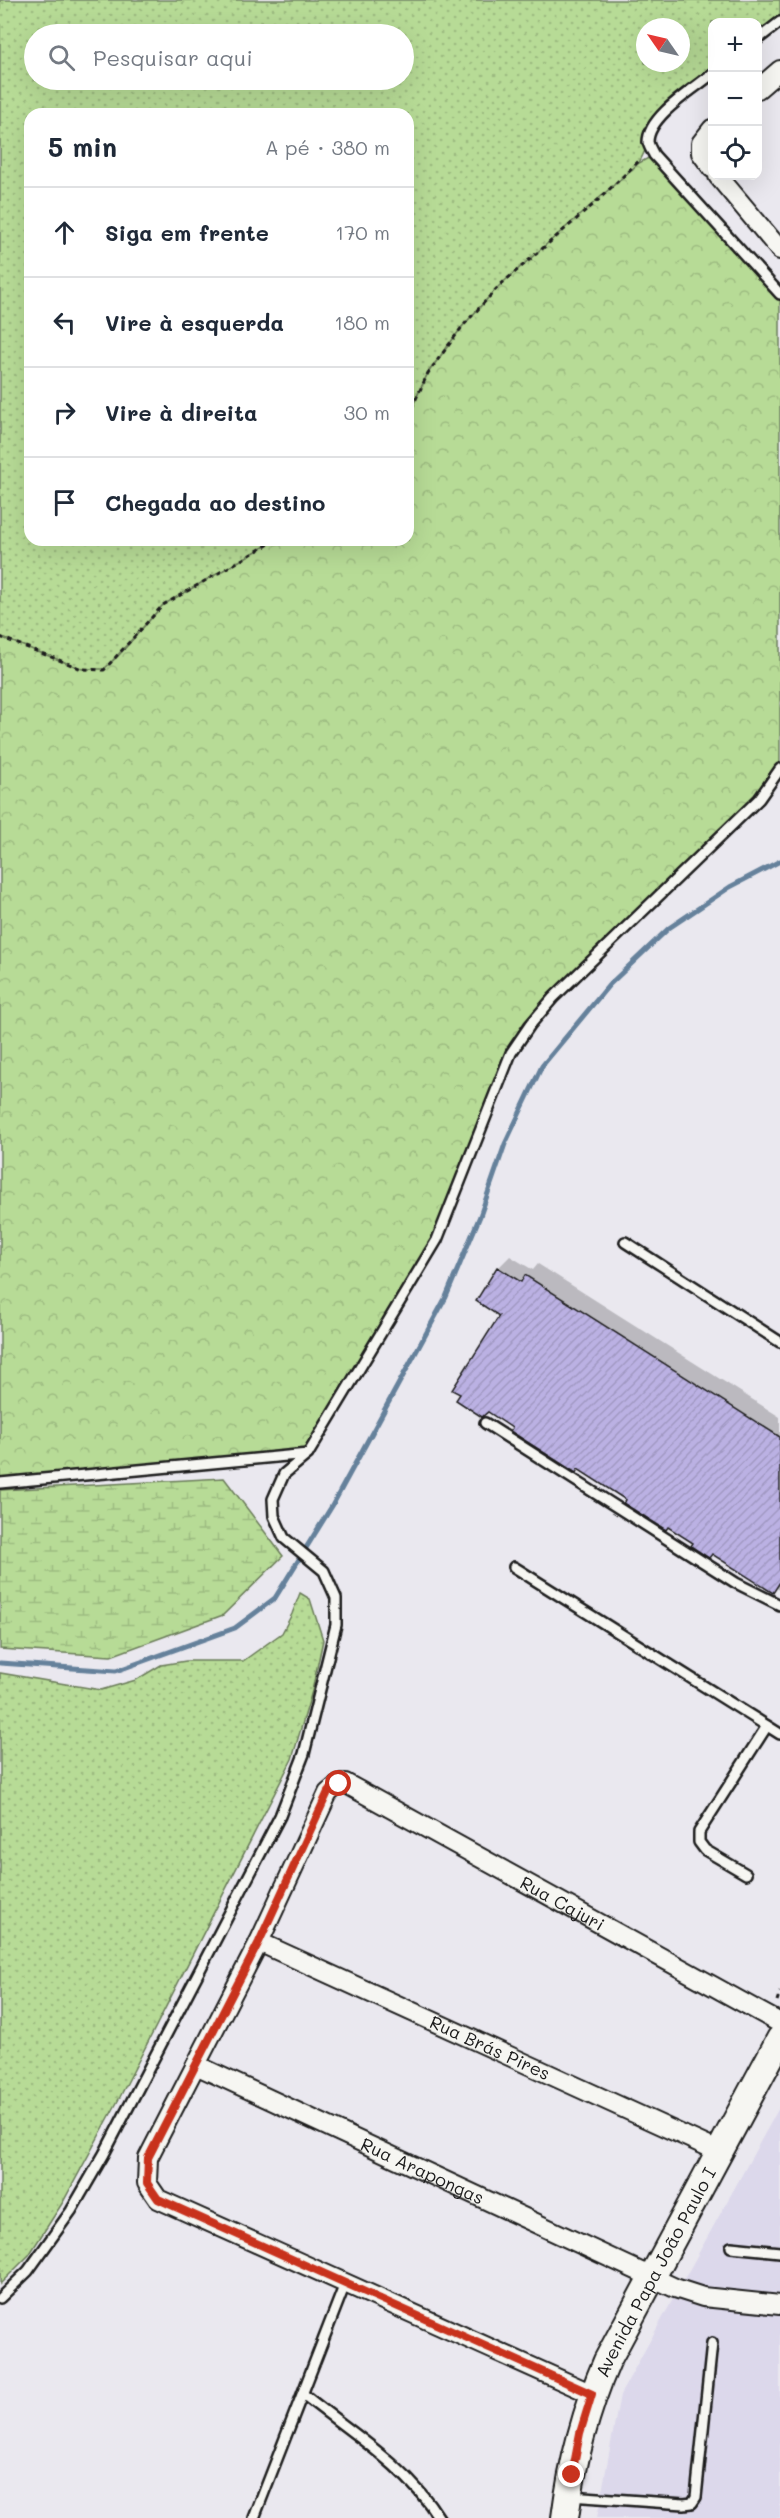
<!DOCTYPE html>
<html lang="pt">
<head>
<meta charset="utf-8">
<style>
  body { margin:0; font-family:Mali,sans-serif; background:#f6f6f7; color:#1f2937 }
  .controls { position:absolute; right:18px; top:18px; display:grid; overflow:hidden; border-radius:12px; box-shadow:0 6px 24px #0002 }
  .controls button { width:54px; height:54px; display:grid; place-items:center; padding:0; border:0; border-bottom:2px solid #e0e1e3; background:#fff; color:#1f2937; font:30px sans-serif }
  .compass { position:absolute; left:636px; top:18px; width:54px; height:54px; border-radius:50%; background:#fff; box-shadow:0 6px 24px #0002; rotate:304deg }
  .stop { position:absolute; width:18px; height:18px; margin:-14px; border:4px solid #c8321e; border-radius:50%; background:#fff }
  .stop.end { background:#c8321e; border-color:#fff; box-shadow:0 2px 6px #0008 }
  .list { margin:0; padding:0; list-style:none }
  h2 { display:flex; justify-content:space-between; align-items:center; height:78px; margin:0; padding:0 24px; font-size:26px }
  h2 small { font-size:20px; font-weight:400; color:#747a83 }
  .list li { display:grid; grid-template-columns:39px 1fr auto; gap:18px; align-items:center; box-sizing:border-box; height:90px; padding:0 24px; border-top:2px solid #e0e1e3 }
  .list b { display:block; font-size:22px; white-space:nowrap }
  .list em { font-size:20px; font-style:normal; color:#747a83 }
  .icon { flex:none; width:33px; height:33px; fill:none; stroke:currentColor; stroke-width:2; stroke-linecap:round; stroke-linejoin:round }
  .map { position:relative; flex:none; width:780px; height:2518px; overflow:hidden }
  .search { position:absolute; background:#fff; box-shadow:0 6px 24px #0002; left:24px; top:24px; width:390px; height:66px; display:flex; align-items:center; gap:15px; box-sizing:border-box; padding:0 21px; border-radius:33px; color:#747a83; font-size:22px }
  .panel { position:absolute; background:#fff; box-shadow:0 6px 24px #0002; left:24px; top:108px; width:390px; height:438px; border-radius:18px }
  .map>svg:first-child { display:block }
</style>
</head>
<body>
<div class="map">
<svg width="780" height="2518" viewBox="0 0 780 2518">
  <defs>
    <pattern id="grass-dots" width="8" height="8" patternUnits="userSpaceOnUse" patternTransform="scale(1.5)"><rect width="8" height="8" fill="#b7db96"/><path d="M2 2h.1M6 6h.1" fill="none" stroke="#9dbb81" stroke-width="1.8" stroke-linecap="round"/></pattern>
    <pattern id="forest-crowns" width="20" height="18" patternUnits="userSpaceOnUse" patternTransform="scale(1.5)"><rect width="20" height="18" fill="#b7db96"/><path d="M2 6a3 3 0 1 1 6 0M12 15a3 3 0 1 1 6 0" fill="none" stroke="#9dbb81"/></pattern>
    <pattern id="wetland-marsh" width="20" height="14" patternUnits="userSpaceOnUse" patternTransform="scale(1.5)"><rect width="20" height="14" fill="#b7db96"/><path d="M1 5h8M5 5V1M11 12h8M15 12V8" fill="none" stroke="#9dbb81"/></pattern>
    <pattern id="building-hatch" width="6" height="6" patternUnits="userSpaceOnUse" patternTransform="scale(1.5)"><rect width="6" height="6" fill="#bbb1e3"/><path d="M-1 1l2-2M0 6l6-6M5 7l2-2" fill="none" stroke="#a098c2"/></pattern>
  </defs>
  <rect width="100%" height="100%" fill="#eae8ef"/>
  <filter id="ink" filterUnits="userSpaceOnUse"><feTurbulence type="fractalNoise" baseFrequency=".0167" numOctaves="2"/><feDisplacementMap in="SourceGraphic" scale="12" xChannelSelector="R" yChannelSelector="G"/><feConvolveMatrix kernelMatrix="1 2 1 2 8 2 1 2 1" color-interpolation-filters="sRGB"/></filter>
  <g filter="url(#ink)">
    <polygon fill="#dcd8eb" points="780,2106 780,2518 597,2518 620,2395"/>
    <g fill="url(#grass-dots)" stroke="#6a7c59" stroke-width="1.5" fill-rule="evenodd">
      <path d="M0,0H780V22L758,39V22H712V74L663,113L639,163L487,299L462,327L428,373L408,416V114H30V540H276L163,605L104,670L82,669L0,637ZM645,27H681V63H645ZM34,34H404V80H34Z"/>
      <polygon points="300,1593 310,1599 323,1640 312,1691 292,1759 120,2097 63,2202 29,2255 0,2284 0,1673 101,1690 136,1680 161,1665 186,1661 243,1661 282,1633 292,1614"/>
    </g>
    <polygon fill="url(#forest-crowns)" stroke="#6a7c59" stroke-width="1.5" points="654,155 780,294 780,769 771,782 553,998 511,1053 437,1240 308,1454 0,1483 0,637 82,669 104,669 120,654 163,605 276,540 408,540 408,416 428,373 462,327 499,286 639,163"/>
    <polygon fill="url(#wetland-marsh)" stroke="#6a7c59" stroke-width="1.5" points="224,1478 283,1556 223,1615 111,1656 0,1649 0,1490"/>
    <polygon fill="#0003" points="510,1256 533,1270 538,1264 780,1417 780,1590 695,1542 462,1394 501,1315 478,1300 498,1268"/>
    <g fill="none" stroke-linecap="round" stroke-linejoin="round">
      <polyline stroke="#65819b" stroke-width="5" points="0,1663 116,1671 235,1628 275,1598 332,1506 446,1297 480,1216 505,1144 542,1066 609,985 669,928 730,887 780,861"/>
    </g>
    <polygon fill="url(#building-hatch)" stroke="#1c1c1c" stroke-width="1.5" points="497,1267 521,1282 525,1275 780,1437 780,1582 773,1593 712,1554 709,1558 691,1546 693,1543 668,1527 666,1530 623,1503 626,1500 578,1469 576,1473 510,1431 512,1428 488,1412 482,1417 456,1400 460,1394 452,1390 499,1316 476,1301"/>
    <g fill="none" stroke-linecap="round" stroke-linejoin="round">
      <g stroke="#1c1c1c" stroke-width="14">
        <g id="service">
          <polyline points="758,39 780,22"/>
          <path d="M712,74C694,89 648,116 648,142C649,147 652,151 654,155L780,294"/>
          <polyline points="625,1242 780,1342"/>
          <polyline points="485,1423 736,1583 780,1605"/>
          <polyline points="0,1483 308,1454"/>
          <polyline points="514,1567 780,1734"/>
          <polyline points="746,1874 705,1850 699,1842 699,1832 767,1726"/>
          <polyline points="731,2247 780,2252"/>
          <polyline points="0,2298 28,2271 71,2211 104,2154 280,1816 304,1754 336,1625 336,1598 324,1571 284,1538 274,1516 273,1499 284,1474 308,1454 437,1240 511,1053 530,1025 553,998 759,799 780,769"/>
          <path d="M303,2394C350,2432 407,2466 439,2518"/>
          <polyline points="570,2496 684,2504 692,2503 696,2497 712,2343"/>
          <polyline points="254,2518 345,2284"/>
        </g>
      </g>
      <g stroke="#1c1c1c" stroke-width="22">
        <g id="minor">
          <polyline points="758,89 780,70"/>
          <polyline points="712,129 701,143 701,153 712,168"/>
          <polyline points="718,176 780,250"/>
          <path id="s1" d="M259,1942L720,2152"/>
          <path id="s2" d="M196,2065L675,2288L703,2297L780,2305"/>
          <path id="s3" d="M592,2394L158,2199L147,2183L148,2158L259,1942L328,1793L339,1784L345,1783L780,2023"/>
        </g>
      </g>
      <g stroke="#1c1c1c" stroke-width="30">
        <g id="secondary">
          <path id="s4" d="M565,2518C572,2463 585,2412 607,2361L780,2039"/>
        </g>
      </g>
      <g stroke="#1c1c1c" stroke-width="3" stroke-dasharray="4.5 4.5" stroke-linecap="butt">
        <polyline points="408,416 428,373 462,327 499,286 594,204 641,159"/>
        <polyline points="0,637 82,669 104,670 163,605 276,540"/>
        <polyline points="777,2001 780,1992"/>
      </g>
      <use href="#service" stroke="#f6f6f2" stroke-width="9"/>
      <use href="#minor" stroke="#f6f6f2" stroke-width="18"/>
      <use href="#secondary" stroke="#f6f6f2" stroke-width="26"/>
    </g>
  </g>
  <g fill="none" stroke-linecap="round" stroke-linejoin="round" filter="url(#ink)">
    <polyline stroke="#c8321e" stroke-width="8" points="339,1784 328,1792 259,1942 148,2158 147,2183 158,2199 592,2394 580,2433 572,2475"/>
  </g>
  <g text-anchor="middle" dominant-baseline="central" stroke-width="4.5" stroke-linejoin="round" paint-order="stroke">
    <g font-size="18" fill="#1c1c1c" stroke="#f6f6f2">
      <text stroke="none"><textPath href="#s3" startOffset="1196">Rua Cajuri</textPath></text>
      <text stroke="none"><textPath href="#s1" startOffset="254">Rua Brás Pires</textPath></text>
      <text stroke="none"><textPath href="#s2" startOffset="250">Rua Arapongas</textPath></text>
      <text stroke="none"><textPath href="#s4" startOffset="264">Avenida Papa João Paulo I</textPath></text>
    </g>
  </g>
</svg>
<div class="controls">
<button>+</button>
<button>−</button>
<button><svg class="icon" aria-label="locate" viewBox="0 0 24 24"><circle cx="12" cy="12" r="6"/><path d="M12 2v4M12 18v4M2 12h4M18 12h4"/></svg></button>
</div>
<svg class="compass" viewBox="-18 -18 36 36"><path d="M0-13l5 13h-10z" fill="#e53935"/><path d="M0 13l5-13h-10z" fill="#747a83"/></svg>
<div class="stop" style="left:339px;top:1784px"></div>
<div class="stop end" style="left:572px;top:2475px"></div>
<div class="search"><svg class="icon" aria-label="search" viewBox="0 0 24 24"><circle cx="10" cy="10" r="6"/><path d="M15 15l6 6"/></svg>Pesquisar aqui</div>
<section class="panel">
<h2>5 min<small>A pé · 380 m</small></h2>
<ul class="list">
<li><svg class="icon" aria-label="ahead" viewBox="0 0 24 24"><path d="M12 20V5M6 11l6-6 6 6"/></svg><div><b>Siga em frente</b></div><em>170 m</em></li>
<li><svg class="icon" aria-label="left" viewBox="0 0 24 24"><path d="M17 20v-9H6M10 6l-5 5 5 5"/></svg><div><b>Vire à esquerda</b></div><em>180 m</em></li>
<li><svg class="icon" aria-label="right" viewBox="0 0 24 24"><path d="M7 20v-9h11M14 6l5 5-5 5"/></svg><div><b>Vire à direita</b></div><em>30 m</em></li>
<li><svg class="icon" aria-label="arrive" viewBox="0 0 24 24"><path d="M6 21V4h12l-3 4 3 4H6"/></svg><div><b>Chegada ao destino</b></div></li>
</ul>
</section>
</div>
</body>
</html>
